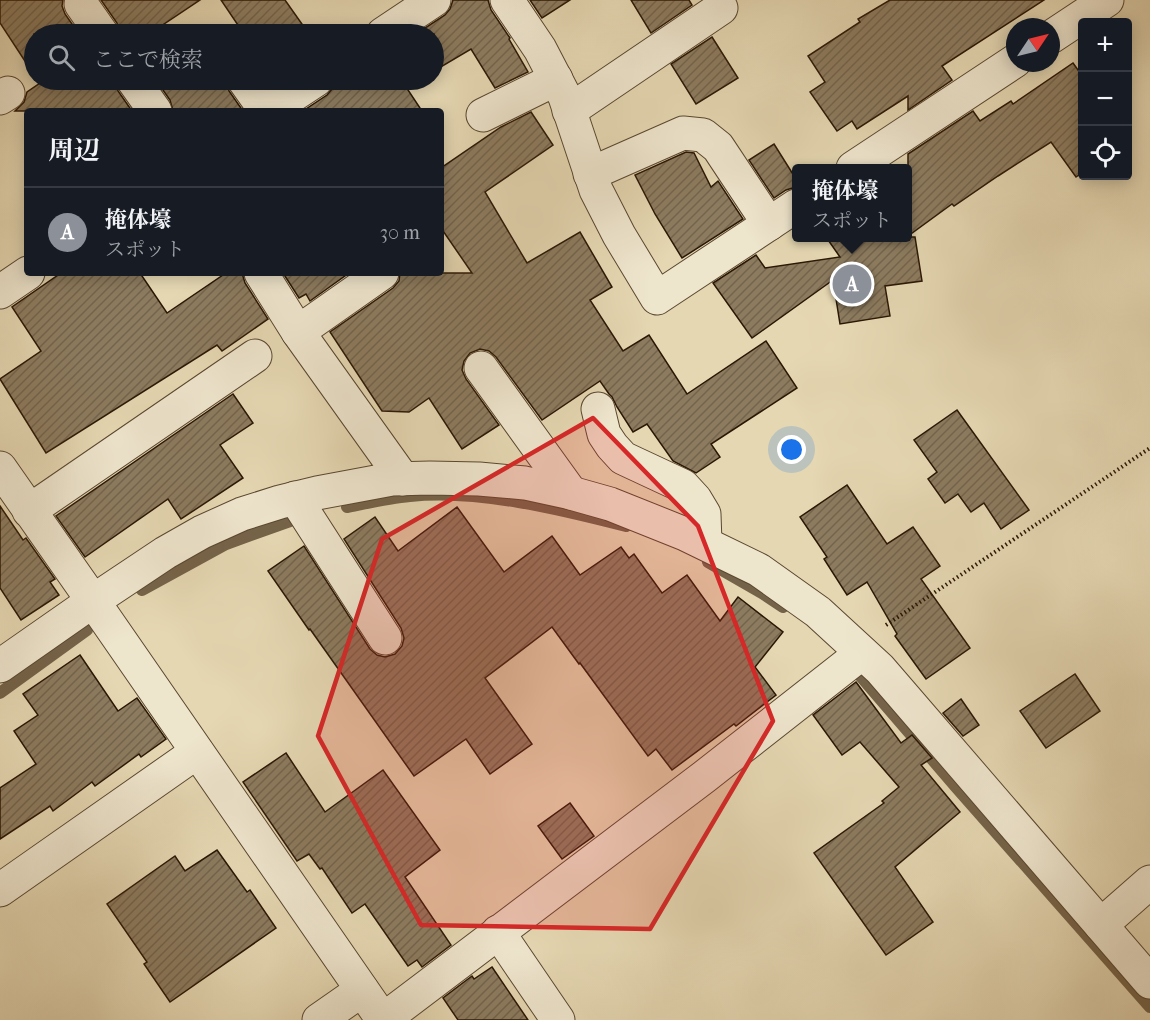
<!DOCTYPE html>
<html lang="ja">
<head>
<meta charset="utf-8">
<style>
  body { margin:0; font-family:"IM FELL French Canon","Noto Serif JP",serif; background:#20242c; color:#f1f3f6 }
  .controls { position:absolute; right:18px; top:18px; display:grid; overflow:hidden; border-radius:6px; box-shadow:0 3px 15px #0003 }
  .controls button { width:54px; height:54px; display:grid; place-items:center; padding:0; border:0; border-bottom:2px solid #363941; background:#171b24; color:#f1f3f6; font:30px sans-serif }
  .compass { position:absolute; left:1006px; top:18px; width:54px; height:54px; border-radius:50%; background:#171b24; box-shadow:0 3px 15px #0003; rotate:55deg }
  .you { position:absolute; left:792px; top:450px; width:21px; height:21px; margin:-15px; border:4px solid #fff; border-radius:50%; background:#1a73e8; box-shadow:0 0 0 9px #1a73e833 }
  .badge { display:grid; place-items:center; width:39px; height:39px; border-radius:50%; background:#8c9099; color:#fff; font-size:20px; font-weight:700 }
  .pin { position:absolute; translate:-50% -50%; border:3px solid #fff; box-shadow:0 2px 6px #0006 }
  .popup { position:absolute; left:792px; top:164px; width:120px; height:78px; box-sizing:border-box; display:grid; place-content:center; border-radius:6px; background:#171b24; filter:drop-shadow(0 2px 4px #0005); font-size:20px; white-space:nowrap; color:#9ea1a6 }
  .popup b { font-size:22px; color:#f1f3f6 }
  .popup::after { content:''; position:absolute; left:50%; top:100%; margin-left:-12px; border:12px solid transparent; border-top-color:#171b24 }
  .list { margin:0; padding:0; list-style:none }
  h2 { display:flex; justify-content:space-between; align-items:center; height:78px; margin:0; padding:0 24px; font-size:26px }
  h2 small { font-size:20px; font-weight:400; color:#9ea1a6 }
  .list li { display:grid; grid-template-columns:39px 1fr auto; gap:18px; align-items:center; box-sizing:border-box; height:90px; padding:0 24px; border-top:2px solid #363941 }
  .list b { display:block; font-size:22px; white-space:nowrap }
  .list p { margin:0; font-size:20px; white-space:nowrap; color:#9ea1a6 }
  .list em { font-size:20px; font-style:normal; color:#9ea1a6 }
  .icon { flex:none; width:33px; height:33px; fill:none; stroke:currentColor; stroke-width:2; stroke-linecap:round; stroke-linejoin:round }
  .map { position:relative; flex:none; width:1150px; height:1020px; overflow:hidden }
  .search { position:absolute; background:#171b24; box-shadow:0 3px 15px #0003; left:24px; top:24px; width:420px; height:66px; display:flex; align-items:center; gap:15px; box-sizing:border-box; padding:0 21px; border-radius:33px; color:#9ea1a6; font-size:22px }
  .panel { position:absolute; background:#171b24; box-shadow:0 3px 15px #0003; left:24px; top:108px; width:420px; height:168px; border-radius:6px }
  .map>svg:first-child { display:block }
</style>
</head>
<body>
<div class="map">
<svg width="1150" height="1020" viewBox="0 0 1150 1020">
  <defs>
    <pattern id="building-hatch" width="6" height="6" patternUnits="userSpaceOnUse" patternTransform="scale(1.5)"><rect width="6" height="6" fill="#8c7b5f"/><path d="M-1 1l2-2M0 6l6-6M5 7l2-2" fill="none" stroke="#73644c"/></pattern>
  </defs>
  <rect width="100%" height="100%" fill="#e5d7b2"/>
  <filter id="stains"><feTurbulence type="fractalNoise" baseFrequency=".00333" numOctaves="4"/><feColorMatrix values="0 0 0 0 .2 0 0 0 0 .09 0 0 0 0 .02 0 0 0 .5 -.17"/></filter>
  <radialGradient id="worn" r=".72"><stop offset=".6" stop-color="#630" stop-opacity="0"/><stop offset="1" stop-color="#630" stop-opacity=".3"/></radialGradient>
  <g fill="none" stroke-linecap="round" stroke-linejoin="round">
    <g stroke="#756349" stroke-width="12">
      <path d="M347,507C367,503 389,498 410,496C478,489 560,509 626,526"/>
      <polyline points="708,562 762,593 783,607"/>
      <polyline points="142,590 226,544 290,521"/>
      <polyline points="851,665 956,787 1150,1007"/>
      <polyline points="0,693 87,630"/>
    </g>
  </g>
  <g fill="url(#building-hatch)" stroke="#2b1705" stroke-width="1.5">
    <polygon points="0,0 63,0 62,6 65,14 79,34 34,34 34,75 0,23"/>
    <polygon points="101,0 200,0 149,34 120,34 117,23"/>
    <polygon points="221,0 285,0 309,34 244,34"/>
    <polygon points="453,0 488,0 491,10 510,38 509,39 528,72 495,88 471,49 434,71 434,34 416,34 445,15 450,9"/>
    <polygon points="530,0 570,0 542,18"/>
    <polygon points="631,0 689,0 692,5 651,33"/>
    <polygon points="890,0 1044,0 942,66 952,80 908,110 908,96 857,129 852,121 837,131 810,92 825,82 808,56 860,22 858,19"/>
    <polygon points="712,37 738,78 696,104 671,64"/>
    <polygon points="1073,63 1083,77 1083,172 1076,177 1051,142 998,176 954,206 952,204 908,236 908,154 973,111 980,121 1011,101 1013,104"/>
    <polygon points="38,80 115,80 118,91 132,111 15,111 24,102 27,92 40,83"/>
    <polygon points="156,80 226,80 229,91 243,111 173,111 170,100"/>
    <polygon points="335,80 418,80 406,87 422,111 303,111 327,95 333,88"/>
    <polygon points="531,112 553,145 485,192 527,263 580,232 612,287 590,300 623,351 649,335 687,394 766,341 797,388 711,444 720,457 696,473 673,461 647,424 633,432 617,407 612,397 609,394 600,381 542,420 496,357 489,351 480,349 470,353 464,361 462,370 466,379 499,425 462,449 429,398 409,412 382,411 330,332 393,288 399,281 400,273 472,273 441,228 441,168 501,127"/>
    <polygon points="774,144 796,179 796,187 786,190 774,198 749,160"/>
    <polygon points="686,152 694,153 711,187 718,181 743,219 682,258 655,214 635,175"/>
    <polygon points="826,237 915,237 922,281 885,286 890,316 840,324 833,280 752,338 713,283 756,255 765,268 840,257"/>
    <polygon points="61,273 140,273 167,313 226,273 242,273 245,283 268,319 222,351 217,345 46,453 0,379 41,351 12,307"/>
    <polygon points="283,273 349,273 310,301 306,294 299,298"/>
    <polygon points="233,394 253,423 220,445 243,478 181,519 168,499 85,557 56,516"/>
    <polygon points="957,410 1029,510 1001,529 984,503 971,512 958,494 945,503 928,479 937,472 914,440"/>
    <polygon points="847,485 887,544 913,527 940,566 921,579 970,648 926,679 895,636 897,634 867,582 847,595 824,559 827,557 800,517"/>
    <polygon points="0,506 23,540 26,538 55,579 50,582 59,595 21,620 0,588"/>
    <polygon points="457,507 504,572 552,536 580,575 621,547 629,558 634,554 662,593 687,575 720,621 738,597 783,632 755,667 776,695 736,726 734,724 672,770 656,749 648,756 580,663 579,664 552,627 485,678 532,744 490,774 466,739 414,776 310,629 309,630 268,571 304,546 370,649 377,655 385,657 395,654 402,646 404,638 401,628 344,539 375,517 398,551"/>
    <polygon points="80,655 118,711 137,698 166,739 141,757 139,754 95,786 92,782 53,811 50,806 0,839 0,788 36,764 14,731 38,715 23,694"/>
    <polygon points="1075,674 1100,711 1046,748 1020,711"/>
    <polygon points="856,682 901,743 912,735 932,758 921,765 960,812 895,867 933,922 886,955 814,853 884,803 882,801 899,787 860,742 842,755 813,715"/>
    <polygon points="961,699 979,725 963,736 943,713"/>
    <polygon points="286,753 325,812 383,770 440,850 405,877 451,945 422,967 417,960 408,966 365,904 352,913 322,868 320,869 309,854 297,861 243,782"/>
    <polygon points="570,803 594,836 562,859 538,826"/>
    <polygon points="217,850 247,892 250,890 276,928 170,1002 144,964 147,962 107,904 175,856 185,871"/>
    <polygon points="492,967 528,1020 458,1020 443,998 472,976 474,979"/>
  </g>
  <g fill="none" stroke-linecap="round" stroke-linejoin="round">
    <g stroke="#5a4730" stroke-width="35">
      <g id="minor">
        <polyline points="507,0 540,49 565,97 596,190 619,235 657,298 796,206"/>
        <polyline points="81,4 102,34"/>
        <polyline points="383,34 434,0"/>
        <polyline points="1051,37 1107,0"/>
        <polyline points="133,80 155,111"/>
        <polyline points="244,80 266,111"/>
        <polyline points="0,98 8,93"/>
        <polyline points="269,111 316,80"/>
        <polyline points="569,111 721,8"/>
        <polyline points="483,115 556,79"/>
        <polyline points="853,168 1015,61"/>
        <polyline points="590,174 683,133 703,135 718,147 769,224"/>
        <polyline points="261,273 298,332"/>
        <polyline points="382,273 298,332 403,479"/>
        <polyline points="0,292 28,273"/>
        <polyline points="481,368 571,493"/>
        <polyline points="598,409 604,434 612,446 623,458 683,486 695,499 704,514 705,543"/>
        <polyline points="0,468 93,601 383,1020"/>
        <polyline points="295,498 385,638"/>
        <polyline points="29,511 255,356"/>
        <polyline points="0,666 93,601 165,553 202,532 242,514 280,502 317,493 392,479 430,478 479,479 525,483 571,493 610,504 685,534 759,570 818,612 880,669 1150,982"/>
        <polyline points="0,890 197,752"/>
        <polyline points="1101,925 1150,882"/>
        <polyline points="498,932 558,1020"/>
        <polyline points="319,1020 362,990"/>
        <polyline points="383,1020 704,777 862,653"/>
      </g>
    </g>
    <polyline stroke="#2b1705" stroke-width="4" stroke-dasharray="1.5 3" stroke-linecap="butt" points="886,625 1150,448"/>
    <use href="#minor" stroke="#eee5cd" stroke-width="33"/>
  </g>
  <path fill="#d62828" fill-opacity="0.2" stroke="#d62828" stroke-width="4.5" stroke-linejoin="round" d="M593,418L698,526L773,721L650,929L421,925L318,736L382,539Z"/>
  <rect width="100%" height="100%" filter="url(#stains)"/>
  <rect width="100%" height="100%" fill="url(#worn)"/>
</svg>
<div class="controls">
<button>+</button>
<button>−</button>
<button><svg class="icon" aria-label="locate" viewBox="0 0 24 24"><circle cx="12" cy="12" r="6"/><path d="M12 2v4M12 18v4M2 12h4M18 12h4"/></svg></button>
</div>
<svg class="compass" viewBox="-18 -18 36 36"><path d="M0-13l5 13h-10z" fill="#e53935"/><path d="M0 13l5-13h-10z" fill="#9ea1a6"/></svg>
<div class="you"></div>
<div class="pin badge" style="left:852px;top:284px">A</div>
<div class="popup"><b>掩体壕</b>スポット</div>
<div class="search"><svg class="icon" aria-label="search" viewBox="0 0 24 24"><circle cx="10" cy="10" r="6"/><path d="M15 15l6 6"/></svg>ここで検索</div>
<section class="panel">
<h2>周辺<small></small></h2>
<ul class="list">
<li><span class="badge">A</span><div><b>掩体壕</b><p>スポット</p></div><em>30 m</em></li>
</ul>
</section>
</div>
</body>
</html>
